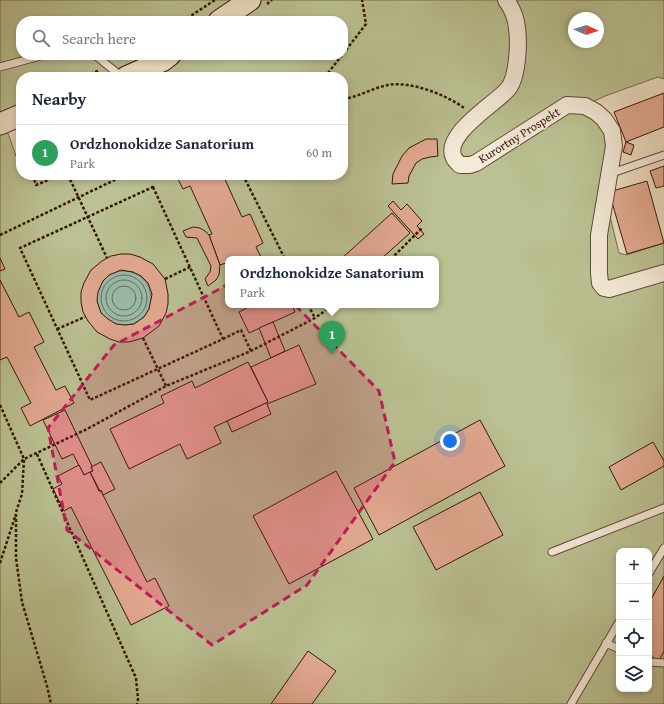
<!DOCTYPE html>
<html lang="en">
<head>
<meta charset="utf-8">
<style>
  body { margin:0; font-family:"Gentium Book Plus",serif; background:#f2f2f3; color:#1f2937 }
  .controls { position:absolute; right:12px; bottom:12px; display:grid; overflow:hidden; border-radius:8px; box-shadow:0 2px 6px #0003 }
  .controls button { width:36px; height:36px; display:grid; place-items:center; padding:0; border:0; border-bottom:1px solid #e0e1e3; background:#fff; color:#1f2937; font:20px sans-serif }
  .compass { position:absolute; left:568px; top:12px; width:36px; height:36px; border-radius:50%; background:#fff; box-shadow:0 2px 6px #0003; rotate:93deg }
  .you { position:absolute; left:450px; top:441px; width:14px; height:14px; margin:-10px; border:3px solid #fff; border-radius:50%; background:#1a73e8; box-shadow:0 0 0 6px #1a73e833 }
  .badge { display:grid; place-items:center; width:26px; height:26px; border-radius:50%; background:#8f2418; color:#fff; font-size:13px; font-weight:700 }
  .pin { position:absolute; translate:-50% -33px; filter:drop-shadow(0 1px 2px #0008) }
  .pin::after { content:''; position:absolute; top:21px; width:14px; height:12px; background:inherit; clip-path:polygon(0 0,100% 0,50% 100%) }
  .popup { position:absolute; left:225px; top:256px; width:214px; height:52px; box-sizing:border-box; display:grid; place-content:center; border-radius:8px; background:#fff; filter:drop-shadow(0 1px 3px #0005); font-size:13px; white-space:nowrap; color:#747a83 }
  .popup b { font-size:15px; color:#1f2937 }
  .popup::after { content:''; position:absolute; left:50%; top:100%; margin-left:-8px; border:8px solid transparent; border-top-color:#fff }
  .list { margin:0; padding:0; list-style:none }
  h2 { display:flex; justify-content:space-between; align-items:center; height:52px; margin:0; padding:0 16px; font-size:17px }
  h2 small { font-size:13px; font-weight:400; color:#747a83 }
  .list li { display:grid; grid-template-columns:26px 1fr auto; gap:12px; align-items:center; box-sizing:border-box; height:56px; padding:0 16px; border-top:1px solid #e0e1e3 }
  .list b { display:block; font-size:15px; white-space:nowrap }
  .list p { margin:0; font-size:13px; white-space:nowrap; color:#747a83 }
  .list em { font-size:13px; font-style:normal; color:#747a83 }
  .icon { flex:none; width:22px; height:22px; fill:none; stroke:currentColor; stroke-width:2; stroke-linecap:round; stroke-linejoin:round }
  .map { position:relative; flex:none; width:664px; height:704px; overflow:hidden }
  .search { position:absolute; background:#fff; box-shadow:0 2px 6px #0003; left:16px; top:16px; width:332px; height:44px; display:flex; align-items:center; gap:10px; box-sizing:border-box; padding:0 14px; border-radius:16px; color:#747a83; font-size:15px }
  .panel { position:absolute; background:#fff; box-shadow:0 2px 6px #0003; left:16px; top:72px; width:332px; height:108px; border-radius:16px }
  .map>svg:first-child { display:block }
</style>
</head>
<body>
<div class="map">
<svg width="664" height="704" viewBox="0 0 664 704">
  <rect width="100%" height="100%" fill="#eedfc3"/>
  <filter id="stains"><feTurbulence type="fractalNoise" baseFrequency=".005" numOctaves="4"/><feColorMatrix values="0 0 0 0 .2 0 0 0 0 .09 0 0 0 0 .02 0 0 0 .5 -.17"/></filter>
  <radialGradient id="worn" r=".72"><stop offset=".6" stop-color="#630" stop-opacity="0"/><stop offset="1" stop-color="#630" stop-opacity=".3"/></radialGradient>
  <path fill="#bbc192" stroke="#786c4c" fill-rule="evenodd" d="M0,0H664V79L658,77L605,96L584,106L611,130L608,208L619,253L626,255L664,243V704H0ZM574,18H598V42H574ZM21,21H343V55H21ZM21,77H343V175H21V170L5,125L21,117ZM228,259H436V305H228ZM619,551H649V689H619Z"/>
  <circle fill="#9bbdad" stroke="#727b6b" cx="124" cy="298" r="27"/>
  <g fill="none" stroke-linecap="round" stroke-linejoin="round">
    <g stroke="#686a5a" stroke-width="1">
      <circle cx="124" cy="298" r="23"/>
      <circle cx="124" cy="298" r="18"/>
      <circle cx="124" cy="298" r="12"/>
    </g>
  </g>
  <g fill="#e2a991" stroke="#351707" fill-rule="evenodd">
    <polygon points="664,93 664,127 626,142 614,112"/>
    <polygon points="426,139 437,139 438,156 430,157 422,159 416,163 409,176 408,183 392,184 393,174 402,156 409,148"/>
    <polygon points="626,142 634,145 631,155 623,152"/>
    <polygon points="664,166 664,186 656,188 650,171"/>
    <polygon points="176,175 223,175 242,217 250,214 263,243 256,247 262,259 228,259 228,267 226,263 220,265 209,235 212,234 190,186 183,189"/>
    <polygon points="647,181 664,243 627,254 609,192"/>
    <polygon points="393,201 401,210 407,204 422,221 417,226 424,234 418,239 388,206"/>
    <polygon points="392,213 410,233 381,259 341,259"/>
    <polygon points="193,227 200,228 205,231 209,235 220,265 219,275 216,280 208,286 205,279 210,272 211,266 197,238 186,237 183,231"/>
    <path d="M121,254H130L140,257L153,264L165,279L168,294V304L166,313L159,326L143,338L129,342H119L110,339L97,332L88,321L83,312L81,302V292L84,283L91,270L102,261L111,256ZM121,270L133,272L141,276L148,283L152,294L149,309L144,317L134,324L125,325L116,324L108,319L101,313L97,301L98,292L103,281L109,275Z"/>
    <polygon points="0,258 5,269 0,271"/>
    <polygon points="0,280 19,317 29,312 44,342 34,347 56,390 65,386 74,403 30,426 21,408 31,403 7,357 0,360"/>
    <polygon points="245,305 292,305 295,312 249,333 239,312 247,308"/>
    <polygon points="273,322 285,351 271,358 259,328"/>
    <polygon points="299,345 316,384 267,404 271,414 232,432 227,421 268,402 251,367"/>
    <polygon points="248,362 268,402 214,427 221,443 187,459 180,444 129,469 110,429 164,403 161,396 192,381 195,388"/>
    <polygon points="65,410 92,466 91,467 93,471 84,475 73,454 62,459 43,420"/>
    <polygon points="480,420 505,466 379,535 354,488"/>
    <polygon points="653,442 664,461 664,466 621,490 609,467"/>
    <polygon points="101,462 115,489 103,495 101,490 100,491 90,472 93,471 91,467"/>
    <polygon points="79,465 84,475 90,472 99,491 101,491 147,582 155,578 169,606 131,625 71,507 64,511 53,489 62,484 58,476"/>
    <polygon points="336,471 373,539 289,584 253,516"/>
    <polygon points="480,492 503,535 436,570 413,527"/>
    <polygon points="664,576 664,651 659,661 649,655 649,603"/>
    <polygon points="308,651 336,671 312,704 271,704"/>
  </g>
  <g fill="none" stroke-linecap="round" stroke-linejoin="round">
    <g stroke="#634936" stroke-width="9">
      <g id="service">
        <polyline points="95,55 122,77"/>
        <polyline points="0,67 44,55"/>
        <polyline points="609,174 664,155"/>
        <polyline points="552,552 664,508"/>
        <polyline points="649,573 664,548"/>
        <polyline points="606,643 619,649"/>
        <polyline points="649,662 664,663"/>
        <polyline points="571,704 619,622"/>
      </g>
    </g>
    <g stroke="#634936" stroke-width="18">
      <path id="tertiary" d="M506,0C512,8 516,18 517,28C519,43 518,79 507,90C495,104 442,135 454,158C455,160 458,163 460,165H470L476,163L567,105L585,106L596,112L604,119L612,131L614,146L599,235V273L600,283L604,288L609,289L664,273"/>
    </g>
    <g stroke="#351707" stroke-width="23">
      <g id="primary">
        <polyline points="219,21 250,0"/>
        <polyline points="126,77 162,61 170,55"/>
        <polyline points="0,124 21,115"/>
      </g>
    </g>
    <g stroke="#351707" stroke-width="2.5" stroke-dasharray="3 2" stroke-linecap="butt">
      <polyline points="267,4 272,0"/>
      <polyline points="183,21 215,0"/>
      <polyline points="343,54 366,24 362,0"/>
      <polyline points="187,59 193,55"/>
      <polyline points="81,77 98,71"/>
      <polyline points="325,77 342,55"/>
      <path d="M343,99C359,97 372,88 388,85C410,81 445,94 464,108"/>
      <polyline points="33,175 36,185 60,175"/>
      <polyline points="68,175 107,258"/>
      <polyline points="243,175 285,259"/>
      <polygon points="153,187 223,339 90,400 20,248"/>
      <polyline points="0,235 125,175"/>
      <polyline points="391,259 422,228"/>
      <polyline points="165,279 190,267"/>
      <polyline points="308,305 315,318"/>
      <polyline points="57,329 85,317"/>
      <polyline points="143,338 166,386"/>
      <polyline points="223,339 241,330 251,351"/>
      <polyline points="0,405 24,459 22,494 16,512 16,558 22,602 47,686 51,704"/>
      <polyline points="37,454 136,678 138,699 137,704"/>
      <polyline points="0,483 24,459 87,429 166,386 251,351 315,318 333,305"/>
      <polyline points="0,563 16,514"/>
    </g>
    <use href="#service" stroke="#f4ead8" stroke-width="7"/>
    <use href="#tertiary" stroke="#f4ead8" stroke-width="16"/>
    <use href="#primary" stroke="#eedfc3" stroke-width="21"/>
  </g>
  <path fill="#c2185b" fill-opacity="0.2" stroke="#c2185b" stroke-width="3" stroke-dasharray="8 5" stroke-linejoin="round" d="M259,268L379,391L395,462L307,585L212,645L67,530L48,428L114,345Z"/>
  <g text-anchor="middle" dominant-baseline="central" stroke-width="3" stroke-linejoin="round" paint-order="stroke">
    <g font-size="12" fill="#351707" stroke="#f4ead8">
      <text transform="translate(519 135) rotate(-32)">Kurortny Prospekt</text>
    </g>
  </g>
  <rect width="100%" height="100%" filter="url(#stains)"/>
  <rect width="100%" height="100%" fill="url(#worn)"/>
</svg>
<div class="controls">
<button>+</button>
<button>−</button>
<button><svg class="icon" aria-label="locate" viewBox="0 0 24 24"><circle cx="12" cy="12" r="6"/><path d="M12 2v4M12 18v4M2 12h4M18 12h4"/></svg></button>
<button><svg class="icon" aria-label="layers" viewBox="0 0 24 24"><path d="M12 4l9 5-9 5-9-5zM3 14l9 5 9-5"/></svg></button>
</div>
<svg class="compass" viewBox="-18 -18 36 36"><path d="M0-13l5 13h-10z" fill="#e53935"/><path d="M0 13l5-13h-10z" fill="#747a83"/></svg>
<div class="you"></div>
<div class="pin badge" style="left:332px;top:354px;background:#2e9e5b">1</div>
<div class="popup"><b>Ordzhonokidze Sanatorium</b>Park</div>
<div class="search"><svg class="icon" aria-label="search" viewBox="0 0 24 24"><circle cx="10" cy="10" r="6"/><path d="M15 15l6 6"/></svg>Search here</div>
<section class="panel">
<h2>Nearby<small></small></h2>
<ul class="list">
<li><span class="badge" style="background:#2e9e5b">1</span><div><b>Ordzhonokidze Sanatorium</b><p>Park</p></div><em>60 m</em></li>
</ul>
</section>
</div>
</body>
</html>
